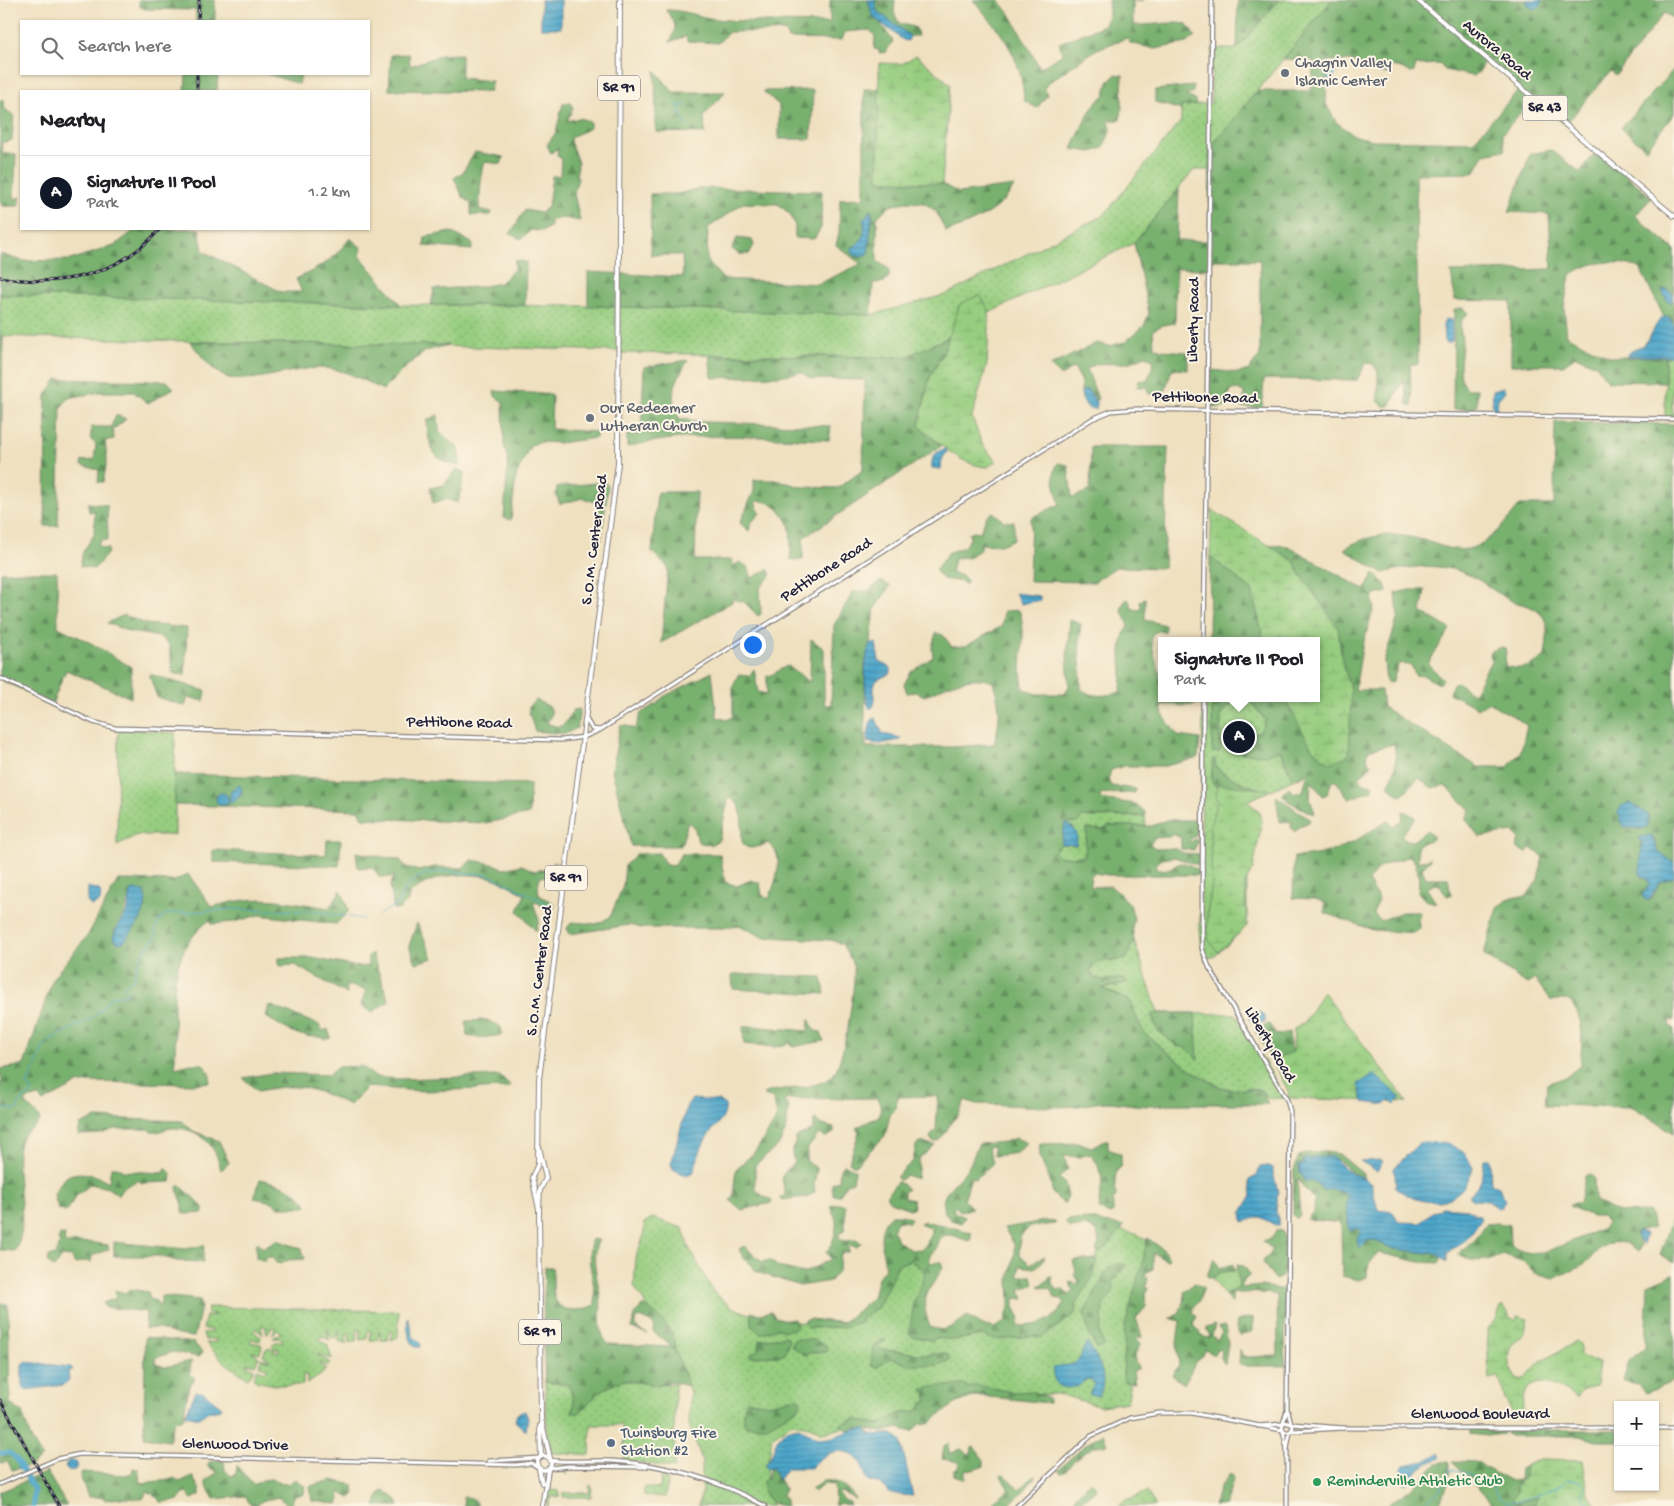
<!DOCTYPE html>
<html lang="en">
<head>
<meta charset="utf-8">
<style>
  body { margin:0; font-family:"Gochi Hand",sans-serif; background:#f6f6f6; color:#202124 }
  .controls { position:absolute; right:15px; bottom:15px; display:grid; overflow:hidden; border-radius:0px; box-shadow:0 1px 4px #0004 }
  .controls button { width:45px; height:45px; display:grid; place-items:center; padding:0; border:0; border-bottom:1px solid #e0e0e0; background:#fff; color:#202124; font:25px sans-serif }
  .you { position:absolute; left:752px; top:644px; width:18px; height:18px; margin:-12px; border:4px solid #fff; border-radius:50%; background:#1a73e8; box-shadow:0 0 0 8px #1a73e833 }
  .badge { display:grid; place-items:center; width:32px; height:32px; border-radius:50%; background:#111827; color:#fff; font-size:16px; font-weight:700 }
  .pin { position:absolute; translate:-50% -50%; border:2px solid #fff; box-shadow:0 1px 5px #0006 }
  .popup { position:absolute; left:1158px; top:637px; width:162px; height:65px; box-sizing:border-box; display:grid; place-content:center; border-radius:0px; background:#fff; filter:drop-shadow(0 1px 4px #0005); font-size:16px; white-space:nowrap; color:#757577 }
  .popup b { font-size:19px; color:#202124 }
  .popup::after { content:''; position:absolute; left:50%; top:100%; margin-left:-10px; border:10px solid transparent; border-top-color:#fff }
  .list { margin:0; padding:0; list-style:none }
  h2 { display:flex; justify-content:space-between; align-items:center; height:65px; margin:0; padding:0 20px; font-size:21px }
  h2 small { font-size:16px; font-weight:400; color:#757577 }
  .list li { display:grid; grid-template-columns:32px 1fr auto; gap:15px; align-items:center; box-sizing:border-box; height:75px; padding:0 20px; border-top:1px solid #e0e0e0 }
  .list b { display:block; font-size:19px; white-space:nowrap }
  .list p { margin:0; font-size:16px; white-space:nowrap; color:#757577 }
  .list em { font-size:16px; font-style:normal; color:#757577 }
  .icon { flex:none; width:28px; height:28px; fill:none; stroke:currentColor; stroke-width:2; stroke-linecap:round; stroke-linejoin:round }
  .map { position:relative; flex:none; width:1674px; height:1506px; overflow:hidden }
  .search { position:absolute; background:#fff; box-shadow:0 1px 4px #0004; left:20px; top:20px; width:350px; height:55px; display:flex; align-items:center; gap:12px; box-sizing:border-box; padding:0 18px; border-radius:0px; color:#757577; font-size:19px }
  .panel { position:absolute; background:#fff; box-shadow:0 1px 4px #0004; left:20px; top:90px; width:350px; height:140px; border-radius:0px }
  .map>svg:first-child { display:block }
</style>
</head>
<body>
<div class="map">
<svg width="1674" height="1506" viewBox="0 0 1674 1506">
  <defs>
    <pattern id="green-dots" width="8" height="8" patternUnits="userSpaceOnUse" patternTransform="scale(1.25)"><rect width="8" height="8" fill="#96cd7f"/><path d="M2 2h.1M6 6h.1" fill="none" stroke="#81b06f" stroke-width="1.8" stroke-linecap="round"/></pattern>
    <pattern id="forest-firs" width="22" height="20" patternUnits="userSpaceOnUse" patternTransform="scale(1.25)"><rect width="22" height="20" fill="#78b06e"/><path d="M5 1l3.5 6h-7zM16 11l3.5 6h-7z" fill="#628f5c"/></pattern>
    <pattern id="wetland-marsh" width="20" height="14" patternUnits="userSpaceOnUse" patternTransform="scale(1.25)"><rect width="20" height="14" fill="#96cd7f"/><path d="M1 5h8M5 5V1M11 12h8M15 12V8" fill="none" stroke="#81b06f"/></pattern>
    <pattern id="water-rules" width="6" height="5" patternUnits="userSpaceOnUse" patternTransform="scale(1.25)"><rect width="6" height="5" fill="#4da6ca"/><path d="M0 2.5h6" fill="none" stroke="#4087a5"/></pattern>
  </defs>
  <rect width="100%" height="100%" fill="#fcf5e5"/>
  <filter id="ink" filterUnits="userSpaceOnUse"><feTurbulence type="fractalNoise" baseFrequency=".02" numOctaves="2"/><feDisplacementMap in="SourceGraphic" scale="10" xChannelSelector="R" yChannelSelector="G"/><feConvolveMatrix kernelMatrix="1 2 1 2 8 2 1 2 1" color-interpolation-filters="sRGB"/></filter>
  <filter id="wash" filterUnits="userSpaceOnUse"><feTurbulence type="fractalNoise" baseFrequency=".0096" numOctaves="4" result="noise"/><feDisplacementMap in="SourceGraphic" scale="20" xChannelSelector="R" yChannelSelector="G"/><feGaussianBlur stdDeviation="1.12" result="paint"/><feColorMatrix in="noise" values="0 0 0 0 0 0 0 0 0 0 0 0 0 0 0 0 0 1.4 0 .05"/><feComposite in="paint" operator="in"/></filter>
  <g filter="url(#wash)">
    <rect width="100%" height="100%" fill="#efe0bf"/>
    <g fill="url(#green-dots)" stroke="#5c785d">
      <path d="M1279,0H1332L1210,148V170H1194L1134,243L989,313V310L960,304L949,337L906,357L619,353V351H613C409,344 204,343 0,336V295L401,305L588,306L871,315L945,295L1104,215L1181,121V106L1211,103L1212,49H1237Z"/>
      <polygon points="1674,356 1672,404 1674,419 1665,419 1665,357"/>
      <polygon points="1203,701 1251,702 1268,724 1293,780 1247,801 1247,926 1215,956 1205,959 1202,948 1200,929"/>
      <polygon points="118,728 175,733 175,835 137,835 117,845"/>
      <polygon points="1145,816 1146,826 1109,826 1103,830 1087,829 1085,857 1060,857 1054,851 1061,844 1076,845 1074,828 1065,823 1082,817"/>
      <polygon points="1134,940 1158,1013 1236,1014 1286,1098 1267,1098 1261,1090 1249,1088 1238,1091 1221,1087 1186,1068 1142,1031 1139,1022 1120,996 1101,989 1117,986 1124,979 1104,980 1094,978 1090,970 1097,962 1126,959"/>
      <path d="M652,1218L683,1228L688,1246L713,1291L731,1307L760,1318L806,1323L851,1321L878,1307L890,1270L898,1259L916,1258L927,1271L924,1293L926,1336L1053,1327L1092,1269L1099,1250L1121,1230L1139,1235L1149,1243V1255C1142,1287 1132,1320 1129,1353C1127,1370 1132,1386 1127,1402L1101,1406L1057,1394L976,1396L901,1424L866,1423L822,1433L810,1426L792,1423L772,1437L765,1485L772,1506H698L702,1492V1460L689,1424L690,1392L675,1349L634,1286L636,1257L644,1235V1223Z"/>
      <polygon points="1238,1269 1239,1288 1225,1295 1212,1278 1220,1272"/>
      <polygon points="208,1307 399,1311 398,1337 391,1340 392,1331 389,1331 388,1340 381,1340 379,1331 378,1340 370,1340 371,1331 368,1331 367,1339 360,1340 360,1329 357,1331 357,1340 350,1343 349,1334 346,1334 347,1344 339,1341 339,1330 336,1339 332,1338 328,1330 326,1330 330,1340 321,1336 320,1340 327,1344 332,1359 317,1354 330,1363 326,1366 320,1362 319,1364 326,1369 321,1375 307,1384 307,1375 303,1375 303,1385 275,1385 256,1381 254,1378 257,1369 266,1372 267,1368 259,1366 261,1358 270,1361 263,1355 266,1349 269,1347 278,1353 279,1349 274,1349 272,1345 275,1342 282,1342 283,1339 273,1338 281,1333 278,1330 272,1335 275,1328 272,1327 267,1334 265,1326 261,1326 263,1335 256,1329 254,1331 261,1338 260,1341 252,1339 250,1342 261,1344 262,1347 260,1353 252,1351 259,1357 255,1365 247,1363 247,1365 254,1369 251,1375 247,1378 224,1362 206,1343 216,1342 216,1339 205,1340 203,1333 212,1332 212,1330 203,1329 206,1316 216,1315 207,1313"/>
      <polygon points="623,1380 657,1385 675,1384 674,1468 623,1460 624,1436 622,1425 591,1425 590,1455 552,1453 547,1435 545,1382 570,1385 578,1414 602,1390"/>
      <polygon points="567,1470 567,1475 566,1472 554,1472 550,1476 550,1490 559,1491 559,1497 552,1496 552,1499 549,1499 549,1506 547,1506 547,1477 553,1471"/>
      <polygon points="661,1478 668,1480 665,1497 644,1495 644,1487 660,1489"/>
      <polygon points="590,1485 592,1487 591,1497 563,1497 563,1493 589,1493"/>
      <polygon points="1147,1492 1156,1506 1118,1506 1122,1502"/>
    </g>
    <g fill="url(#forest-firs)" stroke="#4d6954" fill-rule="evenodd">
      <polygon points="139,0 215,0 215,21 196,21 196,10 145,9 139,6"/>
      <path d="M830,0H880V7L882,6V0H895L894,13L899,23L916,28L918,36H910L880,14V23L893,41L886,52L879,53V50L874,49L875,36L870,30L845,32L842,40L788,39L785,31C766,33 748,31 729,32L718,43L687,41L686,36L670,42C679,24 675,24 666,10C684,10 699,17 716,19C754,23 792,22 830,23Z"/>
      <path d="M973,0H999L1010,14L1040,68L1063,54L1059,43L1105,25L1109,12L1108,0H1144L1133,1V25C1151,26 1169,21 1187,24L1195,37L1187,43L1155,49L1130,43L1127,38L1097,49L1049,82L1044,88L1047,95L1037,108L1024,101C1022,56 1002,33 973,0Z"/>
      <polygon points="1238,0 1279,0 1237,49"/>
      <path d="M1332,0H1674V19L1664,13L1616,75L1611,71L1565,125L1533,98L1502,134L1505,150L1484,154L1474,173L1416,174L1418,364H1410L1412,406L1406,403L1407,395L1403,381L1390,406H1384L1378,401V372L1373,364L1366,363L1357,380L1264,379L1262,408L1236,407L1244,400V392L1234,389L1228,395L1226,406L1214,408L1208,392L1212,370L1239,373L1249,370L1260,355V260H1209L1208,269L1176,268L1175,323L1163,325L1153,330L1154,346L1161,350L1188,352V370L1172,369L1164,394H1149L1146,387H1137L1138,381L1148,380L1154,361L1146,356L1127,363L1096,364L1087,369L1098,399L1096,401L1093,395L1084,390L1081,393V380L1074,367L1061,376L1050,366L1097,343L1109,346L1125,342L1144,326L1149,313L1134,243L1179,189L1177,241H1209L1210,148L1257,91H1310L1312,87L1313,60L1283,59ZM1473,48L1520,88L1473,142L1374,140L1355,136L1336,122L1326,104L1327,61H1354L1358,68L1366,72L1371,66L1380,72L1388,74L1391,66L1402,68L1410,73L1414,72L1416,65L1439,64L1445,70L1473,76L1479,72L1484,61L1472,50Z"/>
      <polygon points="409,54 410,66 441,55 461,54 461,78 492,81 489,92 389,90 391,55"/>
      <polygon points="1674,69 1674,114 1646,149 1621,128"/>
      <polygon points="655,70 673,92 725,92 704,116 705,133 656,132"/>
      <polygon points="186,74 225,74 218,74 217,91 185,91"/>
      <polygon points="267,74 301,74 299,84"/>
      <path d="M1116,74L1123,75C1121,91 1124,104 1120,120H1109L1111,130L1103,148L1092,152L1072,149C1081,131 1088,106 1105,95L1108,82Z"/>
      <polygon points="1193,86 1193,92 1186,95 1195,100 1195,105 1181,106 1181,110 1155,102 1155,90"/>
      <path d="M864,89H879L878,180L942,184L959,193L1014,186C1001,211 972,223 946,232L936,211L924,203L906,202L889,206L877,218V261L889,269V277L885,282L873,283L871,315L588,306V272L683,277L682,255H651L650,194H677L701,188L822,191L821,228L814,239L795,238V226L790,214L778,204L743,203L708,228L707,261L723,279L818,284L861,264L836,245L839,233L840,199L864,198ZM872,211L869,246L852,247L860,244L865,233L864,223Z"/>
      <polygon points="813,90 811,139 779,139 779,105 763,91"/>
      <polygon points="0,100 3,101 4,108 14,116 12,140 1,143 3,154 16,154 14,199 21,197 18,206 2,206 0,200"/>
      <path d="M570,102L573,108L567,121C576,119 582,116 590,123V128L571,137L570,141L578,163L576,177L578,178L574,193L580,221L564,218L549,220L551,226L543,231L531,230L521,239L510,234L525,210L541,213L548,207L552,176H560L561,158L557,156L558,148L551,153L547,145L556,132L563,103Z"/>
      <path d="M1551,150L1580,172L1597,151L1652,197L1635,216L1674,249V294L1666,289L1662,290L1667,301H1674V326L1670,319L1664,317L1640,268C1614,260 1594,259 1570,275L1564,308L1567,336L1611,357H1665V382L1608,381L1596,365L1576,356L1563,365H1511V301L1455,300L1451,272L1552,269L1549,214L1509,212L1530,154Z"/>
      <polygon points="475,152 504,157 501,164 486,162 482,168 479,209 492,212 491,215 471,215 471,203 463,197 454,178 463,172"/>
      <path d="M136,229H199L203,251L281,292H302L296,279C321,267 333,260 350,238L362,248L360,256L401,305L0,295V254L23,261L70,260L114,246Z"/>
      <polygon points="451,232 472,243 472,250 424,246 425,237"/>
      <polygon points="737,238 752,240 754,245 749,254 739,254 732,249"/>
      <polygon points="515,260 526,262 525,305 431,305 434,289 479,287 500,283 514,270"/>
      <path d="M1463,308L1468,313C1466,317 1462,318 1461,322C1459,330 1462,335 1462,342C1462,357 1455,378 1468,389H1477V405L1473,409L1453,410L1454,310Z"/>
      <polygon points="0,336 3,336 1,467 0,467"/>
      <path d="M949,337L943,354L930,377L919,426L941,446L803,538V560H791C790,549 792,534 789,524C784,512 768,497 755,502L760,513L751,523L749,531L740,523L754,491V480H776L802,487L838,488L863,470L865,380L812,379L801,372L779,376L712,378L709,355L906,357Z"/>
      <path d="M190,342L448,345L426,351L407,366L383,390C363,380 340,367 318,368C293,368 248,385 226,377C212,372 200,353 190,342Z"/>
      <path d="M688,360C676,382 666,395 680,419L706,422L831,426L829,440C762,438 693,430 627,447V435L641,433L644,367Z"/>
      <polygon points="57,379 167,381 174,388 148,403 134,392 100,392 68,398 61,408 58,526 45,526 46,395"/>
      <polygon points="494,391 550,394 552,397 551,429 596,432 596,438 559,443 538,442 530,446 516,476 511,520 504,518 508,461 504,446 503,402 495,396"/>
      <polygon points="116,415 126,419 113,430 114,439 105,441 107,461 103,482 98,482 99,470 81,465 82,461 94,460 96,444 90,439 92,427 111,427"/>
      <path d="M438,415L439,431L459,449L460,466C430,460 429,447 427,420Z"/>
      <path d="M1555,422L1674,424V862L1658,852L1654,838L1642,843L1643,877L1648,879L1650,884L1644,892L1652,898L1660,882L1674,877V1020L1669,1021L1670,1027L1674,1028V1133L1633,1107L1545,1105L1547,1084L1566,1077L1580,1066C1582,1041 1586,1020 1569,1000H1550L1535,979L1527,984L1484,955L1497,907L1512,897H1526L1538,880L1543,856L1530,848L1526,853L1517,848L1519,838L1513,832L1479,837L1466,819L1470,810L1445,785L1432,788L1419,778L1401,796L1388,786C1396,771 1397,760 1394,744L1368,750L1367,758L1371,766L1359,777L1363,783L1373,785L1372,790L1349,799L1336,781H1332L1327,794L1323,796L1311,781L1310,799L1315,813L1313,814L1288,801L1282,794L1288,788L1295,793L1303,791L1308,773L1293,780L1280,750L1264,755L1241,753L1248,734L1259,733L1266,720L1251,702H1234L1221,713L1220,752H1213L1212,748V702H1208L1209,698H1284L1292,713L1351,690L1342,661L1338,628L1299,572L1294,561L1268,545L1288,546L1365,590L1374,573L1385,584L1387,592L1372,596L1374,607L1362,648L1355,690H1381L1383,707L1478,767H1508L1521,751L1527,726L1518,719L1488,702L1478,708L1449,693L1453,684L1457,682L1473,694L1491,661L1490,652L1501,647L1506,648L1505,666C1522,671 1531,667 1545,656C1546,646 1550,627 1544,618C1535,605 1525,606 1512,601C1496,594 1484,581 1469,575C1440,562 1412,566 1382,573L1344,549C1368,534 1391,532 1419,539C1436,543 1449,552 1468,549C1488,545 1508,520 1520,505H1554ZM1630,803L1649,815L1641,829Z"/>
      <path d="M1091,447H1168L1164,568L1116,567L1094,582L1029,581L1031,518L1060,504C1056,490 1050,476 1058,463L1068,465L1072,498L1090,490Z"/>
      <polygon points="456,469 465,472 458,503 446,499 433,503 430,488 444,485"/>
      <polygon points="605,482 608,486 601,540 599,541 598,503 583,498 560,504 556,495 557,487"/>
      <polygon points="657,492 697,492 695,560 732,560 733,566 740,562 748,567 752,578 768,569 771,575 760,588 761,614 758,616 744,602 732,599 732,602 661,643 668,568 652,552"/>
      <polygon points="88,503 107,505 108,540 99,541 99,547 108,549 108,553 94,569 80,566 83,552 94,535 95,511 89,512"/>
      <polygon points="993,512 1004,521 1014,522 1014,539 1001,545 981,544 981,549 968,558 961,557 954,559 951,573 963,576 968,582 965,585 963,582 943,579 935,570 949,552 964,547 970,539 969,533 974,531 980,532 986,517"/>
      <polygon points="1210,556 1252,590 1264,641 1209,641"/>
      <polygon points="1,572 57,572 58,627 91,643 131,667 131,698 66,670 52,704 0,679"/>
      <path d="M881,581L890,586L875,608L871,641L865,665V741L867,747H953L994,744C1001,719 1001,707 993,682C970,673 947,685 925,696L915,692L907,693L904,684L911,672L933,657L932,647L936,633L943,635L952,647L966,646L1002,626L1004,611L1019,610C1029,635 1016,663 1024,689L1036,694H1065L1069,686L1067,655L1070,620L1081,624C1078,646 1081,667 1081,689C1093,698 1106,696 1120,692C1126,669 1114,647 1129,625L1121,610L1124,602L1128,599L1133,609L1141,610L1140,601L1145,598V620L1165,625V632L1158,631L1152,634C1149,643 1159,668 1161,677C1163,683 1161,692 1162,698H1198V703C1187,709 1174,702 1161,706L1163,715L1178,736L1200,739L1198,758L1165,766H1124L1111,770L1108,780L1111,786L1135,789L1134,793L1101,794L1100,799L1136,804L1145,812V816L1082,817L1077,823H1065L1061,844L1054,851L1060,857L1085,856L1087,829L1103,830L1109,826H1152L1166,820H1196L1199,826L1195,836L1189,840L1191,842L1195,839L1198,841L1194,850L1181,849V838L1173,834L1169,837L1154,838L1150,844L1156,849L1175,848L1183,853L1199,854L1198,865L1174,857L1161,859L1156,865L1158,870C1181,870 1175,854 1199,871L1198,875H1108L1094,873L1090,877L1091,887L1111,886L1130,904L1134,919L1132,926L1134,940L1126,959L1097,962L1090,970L1094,978L1104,980L1124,979L1128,982L1102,989L1130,1001C1134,1010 1137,1020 1142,1029C1147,1040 1209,1084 1223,1088C1236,1091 1248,1088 1261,1090L1268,1104H1169C1148,1109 1128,1103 1107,1102C1096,1102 1087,1105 1077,1106C1044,1109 1009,1104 976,1104L965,1100L958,1116C947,1122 948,1136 936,1142L932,1141L930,1137L936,1129L938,1096L898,1097L894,1111L890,1115L885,1136L854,1166L849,1162L859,1133L856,1128L879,1116L881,1106L877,1098L788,1099L784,1101L789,1107L786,1130L779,1145L755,1165V1189L763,1196L772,1200L771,1203L742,1210L730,1200L733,1196L736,1169L754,1153L774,1124L777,1115L773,1099L763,1094C784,1085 813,1092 832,1076C844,1066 856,984 854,968C852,960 846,951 842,944L831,940L763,937L739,925L724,928H641L629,925L570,934L567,928L572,922L597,924L610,917L623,886L625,865L636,854L659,853L666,865L674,866L681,854H720L725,882L737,886L751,880L760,883L762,895L769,899C774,885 782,867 776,852C774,848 771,847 768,843C727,862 749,822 738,805C736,802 731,799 729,797L719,840L710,845L698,842L695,829L688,822L681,846H631L612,770L620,726L625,725L635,729L641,713L658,703L663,697L712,672L717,717L727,720L733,716V686L738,675L749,676L754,669L758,692L767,694V676C775,675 780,668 788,666L810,682L811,639L824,649V699L825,705H831L834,625L853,592L869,590Z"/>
      <polygon points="1409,590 1425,590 1421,612 1450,629 1428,664 1443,679 1439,684 1424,676 1415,675 1412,666 1399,663 1392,683 1386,682 1384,661 1398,617 1396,593"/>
      <polygon points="124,615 146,624 187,628 185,675 173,673 169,645 160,637 130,632 107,623"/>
      <polygon points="149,674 206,691 204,701 188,697 185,706 157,697"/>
      <path d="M536,700L550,707L552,713L547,723C565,732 566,721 573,710L580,709L577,728L565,734L535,731L529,713V706Z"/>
      <path d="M1213,759H1215C1216,761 1215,764 1216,766C1218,773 1249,786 1257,788L1216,787L1211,780Z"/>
      <polygon points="174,774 530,784 529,814 486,823 363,818 359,810 175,805"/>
      <polygon points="1276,796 1310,819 1309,822 1300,826 1295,832 1291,827 1292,822 1280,822"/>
      <path d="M1403,811L1416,817L1401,835L1407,840L1413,841L1427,830L1434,838C1411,848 1419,842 1418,862L1431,858L1422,869L1426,878H1448L1451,895L1447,896L1440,885L1434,884L1427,889L1436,903L1425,900L1418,892C1420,880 1419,865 1410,856L1379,867L1368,881L1379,900L1373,913L1380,921L1402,912H1420L1418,921L1420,929L1414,933L1373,930L1325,913V903L1316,899L1293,898L1294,857C1329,857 1359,841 1387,820L1394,827L1402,819Z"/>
      <polygon points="327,840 341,840 339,866 213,862 213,850 326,855"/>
      <path d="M356,852L400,860L407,867L418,871L435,867L462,868L472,860L497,865L503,869L522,865L534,871L551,868L554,862L559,863L561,875L540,877L538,885L539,895L555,904L552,913L538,903L533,902L539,920L536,931L518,911L525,894C514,889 501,880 489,877C461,872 431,875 409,894L408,901L400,909L394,910L390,886L394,877H379L373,867L358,868Z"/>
      <path d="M188,874L212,907C259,893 282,901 329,908L341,890L349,911L336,924L259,915L234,922L211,924V919C159,958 178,1011 175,1068L191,1064H203L210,1073V1082L194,1084L89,1082L77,1084L43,1102L38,1097L30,1098L25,1102C30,1110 37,1112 40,1120C35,1130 24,1130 20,1142C11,1176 32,1220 15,1251L0,1250V1084L2,1083L0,1069L24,1065L53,978L88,935L118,880L175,881ZM129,896L141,920L114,941C111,932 129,910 129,896Z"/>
      <polygon points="417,923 433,958 416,963 409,946"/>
      <polygon points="372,954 389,1001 371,1013 361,1005 366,990 346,985 347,994 295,965 279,966 279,958 312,958 359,967 368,966 368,956"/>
      <polygon points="732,974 822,977 825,994 733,989"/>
      <path d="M269,1005L319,1025L323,1031L328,1029L331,1038L325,1039C317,1035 314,1038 306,1036C292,1034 278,1024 266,1017Z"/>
      <polygon points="1158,1013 1195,1013 1198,1060 1186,1048 1177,1046 1157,1030 1152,1015"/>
      <polygon points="809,1019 815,1031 821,1032 824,1041 793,1047 790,1043 775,1047 744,1044 743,1027 750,1026 808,1031"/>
      <polygon points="487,1020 501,1027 502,1035 481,1038 467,1036 466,1021"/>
      <polygon points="1269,1024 1276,1035 1289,1032 1290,1046 1294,1052 1272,1061 1255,1029"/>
      <path d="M362,1066L375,1077L399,1079L500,1076L510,1086L508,1088L423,1091L367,1087L350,1105C311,1088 302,1082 258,1091L243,1078L272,1073L328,1075L338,1067Z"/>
      <path d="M96,1118L182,1121L193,1131L219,1141L229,1163L221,1170C216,1145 200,1128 173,1128C165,1128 161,1133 151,1132L148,1129H115L100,1134L78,1135L80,1125Z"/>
      <path d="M816,1119L819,1124L834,1128V1133L826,1137L819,1134L808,1148L806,1160L817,1169L814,1184L815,1192L807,1197L781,1200L780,1198L785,1195C782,1175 778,1178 794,1163L792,1155L796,1138L813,1130L814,1120Z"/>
      <path d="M1016,1138L1027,1143L1017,1153L994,1156L993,1146L988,1147L993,1163L975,1179L971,1177L964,1200L972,1208L961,1212L955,1206L953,1208L955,1213L965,1217L961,1223L951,1220C930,1200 955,1185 967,1169C973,1161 974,1152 979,1144L1005,1142Z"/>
      <path d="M1105,1140H1108V1149L1121,1154V1166C1112,1174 1116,1185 1116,1196L1113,1200V1212L1110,1214L1100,1210C1097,1200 1102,1190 1102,1180C1102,1175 1098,1170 1098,1164L1090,1154L1079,1157L1064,1156L1068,1169L1059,1178L1065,1183L1068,1196L1064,1204L1052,1193C1053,1177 1036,1162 1040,1144L1080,1143L1091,1147Z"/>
      <polygon points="919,1142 935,1145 919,1159 917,1179 906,1175 900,1180 896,1177 913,1161 916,1146"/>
      <path d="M1325,1152L1339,1154L1363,1174V1177C1349,1176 1345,1161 1333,1158C1324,1156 1311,1160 1306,1158L1303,1162L1305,1163L1299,1165C1301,1177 1305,1177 1316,1182L1321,1189L1329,1188L1345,1193C1352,1203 1345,1220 1351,1231L1358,1228L1361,1231L1359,1249L1368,1240H1373L1399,1249L1438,1254L1441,1255L1440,1263L1419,1262L1380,1253C1370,1258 1367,1266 1367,1277L1359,1280L1342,1276L1341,1223L1307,1219L1314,1211L1315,1201L1297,1179L1300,1216L1296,1218L1293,1215L1294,1170L1299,1156L1307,1153Z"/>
      <polygon points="844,1164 855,1170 853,1182 846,1184 840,1195 833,1195 832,1183 839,1181 840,1169"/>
      <path d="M111,1167H117L123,1171L164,1173L166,1168L172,1174L171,1182L142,1183L138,1180L123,1188L118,1195L108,1188L91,1184L77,1195L66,1212L58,1209L54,1194C57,1189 61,1181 66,1177C77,1169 98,1175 109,1182Z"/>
      <path d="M1589,1174L1594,1178L1595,1202C1603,1203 1606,1208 1613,1210C1624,1214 1637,1212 1649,1212L1654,1228L1635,1232L1641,1246L1638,1252L1626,1243L1612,1242L1600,1248L1584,1265L1555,1278L1535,1273L1524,1262L1503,1254C1490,1261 1472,1264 1459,1255L1460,1252L1476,1239L1486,1224L1498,1223L1509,1225L1510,1245C1520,1252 1531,1254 1543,1253L1604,1228L1607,1222L1601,1216H1591L1569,1206L1571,1203H1580L1585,1176Z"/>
      <path d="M260,1179C279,1184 296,1187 307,1205L306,1207H279L273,1202L254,1198Z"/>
      <polygon points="898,1181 908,1189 904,1192 904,1198 913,1200 914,1207 910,1209 890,1202 887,1198 887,1195"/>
      <polygon points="179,1184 203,1207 203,1213 183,1214 183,1204 177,1189"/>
      <path d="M838,1204L845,1205V1229L839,1234V1238L845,1241L857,1240L861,1243L857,1247L848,1245L849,1252H843L840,1256L839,1270L830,1281L800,1286L757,1272L743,1257L739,1249L744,1246L762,1262L770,1260L778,1267L804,1273L831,1259L826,1252C833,1246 837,1229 836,1221C835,1214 831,1212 832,1205Z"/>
      <polygon points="1674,1213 1674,1263 1660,1255"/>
      <path d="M891,1215H902L912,1219L909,1222L897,1221L893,1231L897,1240L911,1250L922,1249L931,1235V1228L920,1223L925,1221L971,1232V1241C959,1240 953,1231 941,1237L936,1249L930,1255V1263L941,1262L943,1267C930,1291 918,1296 930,1327C947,1334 955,1325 967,1316L985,1326L994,1328L1005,1322L1010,1303L1009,1279L1015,1252L1014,1244L1004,1228L1045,1221L1056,1222L1055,1224L1030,1227L1020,1236L1019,1254L1030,1264L1045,1256L1042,1262L1035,1268L1020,1266L1018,1276H1031L1034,1282L1033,1285L1020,1289L1024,1299L1014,1298V1307L1020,1318L1018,1325C1037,1328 1056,1319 1065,1303L1062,1299L1055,1298L1050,1289L1039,1286L1046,1282L1050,1276H1052V1283L1056,1290L1062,1289L1069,1295L1073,1291L1070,1282L1077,1284L1079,1281L1074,1275L1076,1271L1073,1261L1096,1259C1098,1275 1082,1293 1075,1306L1076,1313L1041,1338C1025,1331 1000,1347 982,1335L955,1340L935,1338L933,1341L912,1336L909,1334L914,1302L925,1274L923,1270L911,1260L898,1265L878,1307L863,1317L861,1322L843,1327L808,1328L805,1325V1320L810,1319L842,1323C846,1321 871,1299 872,1297C877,1286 876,1277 885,1268C884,1250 874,1230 891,1215Z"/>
      <polygon points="1094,1219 1103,1223 1124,1226 1105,1249 1099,1253 1096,1251 1099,1243 1097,1231 1085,1226 1070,1228 1065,1222 1068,1220"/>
      <polygon points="1277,1230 1282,1231 1286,1242 1284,1275 1276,1280 1263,1263 1265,1258 1273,1250 1263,1241 1271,1239"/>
      <path d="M60,1235H65L64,1241L67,1244C80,1241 95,1243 108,1245L109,1249L92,1256L91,1262L83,1261L75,1264L71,1257L63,1256L54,1268L47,1262L48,1257L55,1255L60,1243L58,1240Z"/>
      <path d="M1147,1238L1163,1249L1169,1259L1167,1261L1153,1253V1269L1144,1274L1148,1279L1146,1286L1148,1289L1145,1294L1146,1307L1136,1318L1142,1337L1136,1338L1141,1344C1136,1351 1131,1361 1139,1368L1133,1371L1135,1383H1126L1123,1376L1125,1326L1138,1276L1142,1267Z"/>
      <path d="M592,1239L599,1240C590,1257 597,1276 600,1294C603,1312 595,1329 608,1344L671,1347L669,1343L653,1332L655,1328L652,1323L640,1317L635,1320V1327L648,1334L631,1328L636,1312L643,1305L645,1306C659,1316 673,1328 676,1346L672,1348L675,1349L688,1386L672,1382L657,1385L623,1380L602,1390L578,1414L572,1412L574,1404L569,1385L545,1382L543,1325L545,1267H552C554,1276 552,1287 554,1296C559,1315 581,1311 595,1305C597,1283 584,1262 592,1239Z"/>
      <polygon points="277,1240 302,1249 305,1259 288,1260 281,1264 276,1263 273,1257 265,1257 266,1261 256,1258 256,1243 259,1243 262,1248"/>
      <polygon points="114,1242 186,1249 204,1245 203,1262 177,1261 159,1256 114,1256"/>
      <polygon points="1214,1258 1220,1268 1233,1264 1234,1271 1220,1272 1212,1278 1207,1276"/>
      <path d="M1118,1264L1126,1265L1113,1282C1117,1292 1110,1298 1103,1305L1102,1327L1099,1331L1104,1346L1097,1349L1089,1334L1084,1313L1105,1274L1110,1267Z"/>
      <path d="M1237,1265L1244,1266L1250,1275L1242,1283L1243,1288L1261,1286L1286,1290L1285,1366H1242L1239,1363L1240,1349L1242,1355L1247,1357L1278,1356L1277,1295C1264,1292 1245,1292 1232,1294V1303L1225,1295L1239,1288Z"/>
      <polygon points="1674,1274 1674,1381 1646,1393 1638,1384 1623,1381 1629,1361 1645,1347 1648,1285"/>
      <polygon points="1194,1283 1204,1288 1198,1303 1193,1308 1193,1312 1197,1317 1193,1323 1194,1327 1200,1331 1201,1336 1208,1338 1210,1336 1206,1328 1215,1325 1212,1335 1217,1341 1222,1333 1218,1327 1225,1327 1228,1343 1225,1364 1220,1358 1221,1350 1216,1349 1215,1354 1213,1355 1206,1349 1202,1357 1195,1363 1184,1384 1172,1375 1179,1366 1177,1342 1180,1321 1170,1318 1179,1314 1185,1297 1184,1292"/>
      <polygon points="130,1289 148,1292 150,1299 156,1301 158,1305 161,1305 161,1296 200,1300 201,1307 194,1337 178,1335 157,1328 145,1329 146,1312 105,1307 103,1303 116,1298 115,1290 125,1293"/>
      <polygon points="0,1303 8,1304 10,1404 22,1412 31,1439 42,1457 30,1466 12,1470 8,1462 0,1463"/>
      <path d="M771,1311L775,1317L787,1320L794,1319L797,1326C793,1331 783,1332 778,1328L760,1334L752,1326L751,1312L760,1314Z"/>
      <polygon points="1253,1317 1253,1331 1240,1336 1236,1328 1237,1321"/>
      <polygon points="786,1336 789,1340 785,1353 778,1356 751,1357 750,1355 759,1349 760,1340"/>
      <polygon points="145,1337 194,1343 202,1352 199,1357 173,1352 156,1358 156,1364 165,1367 191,1361 190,1373 195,1379 189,1386 183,1419 174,1421 169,1441 144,1437"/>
      <polygon points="795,1339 813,1340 826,1345 827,1352 813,1352 805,1355 792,1347 792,1343"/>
      <path d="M884,1339L886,1341L878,1345L880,1349L927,1355L945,1353L949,1356V1361L938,1365H908L892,1358L877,1367L871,1366C872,1354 871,1342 884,1339Z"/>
      <path d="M966,1385L968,1388L977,1385L1012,1392L1032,1391L1049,1398V1403L989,1397C973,1389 956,1404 942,1413C934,1418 933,1423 923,1425L920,1423L912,1432L899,1428L882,1432L855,1428L849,1431L840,1425L855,1419L880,1425L898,1414L916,1411L921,1408V1404L928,1400L922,1389L939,1386Z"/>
      <path d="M796,1397L800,1399V1407L767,1426H746C742,1419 743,1407 747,1400L770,1404Z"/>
      <polygon points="1470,1429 1503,1431 1503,1434 1487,1436 1470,1434"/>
      <polygon points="1509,1430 1618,1430 1618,1441 1596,1441 1581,1436 1510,1436 1506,1434"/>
      <path d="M1103,1434L1107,1444C1089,1446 1075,1457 1065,1472L1060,1473L1058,1470C1071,1458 1086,1441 1103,1434Z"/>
      <polygon points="949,1443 949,1454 961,1449 967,1454 971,1454 972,1448 974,1447 984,1460 984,1466 973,1470 965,1469 965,1479 954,1475 954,1471 958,1468 959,1462 942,1459 944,1447"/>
      <path d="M214,1460L224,1461L225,1470L231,1476L236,1474L237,1465C242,1475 250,1477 253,1485L263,1480L272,1479L288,1485L295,1479L305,1486L304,1494L294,1496L292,1504L288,1505L278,1497L262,1501L257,1506L250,1504L245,1496L214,1499L206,1485V1480L218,1472L208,1467V1463Z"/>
      <polygon points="1452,1461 1475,1462 1509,1481 1519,1480 1520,1469 1525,1466 1524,1477 1519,1481 1516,1503 1537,1497 1535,1506 1493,1506 1469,1477"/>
      <polygon points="1448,1462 1451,1472 1439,1506 1386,1506 1412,1488 1437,1464"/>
      <path d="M133,1468L138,1469L140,1481L145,1484C155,1479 164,1483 174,1478L180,1482L192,1476L200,1490V1495L192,1499L185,1492L179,1500L161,1502L153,1494L147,1491L143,1499L119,1498L105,1500L103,1497H88L80,1475L82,1472L126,1475L132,1473Z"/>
      <path d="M773,1468L785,1490L782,1495L786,1500V1506C771,1506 762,1497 763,1481L767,1479L770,1469Z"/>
      <polygon points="47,1472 67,1506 0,1506 0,1492"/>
      <polygon points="1230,1474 1234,1477 1225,1506 1214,1506 1220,1487"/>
      <polygon points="1004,1475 1019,1489 1025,1485 1034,1475 1035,1477 1024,1491 1007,1506 993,1506 995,1500 1009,1490 1001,1476"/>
      <polygon points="332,1480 353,1485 354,1495 350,1498 339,1492 340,1499 338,1504 312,1501 310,1486"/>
      <path d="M823,1481C836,1479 849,1487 855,1499L841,1492L838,1493L843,1500L850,1502V1506L840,1503L835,1506L834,1485L824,1484L814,1492L812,1489Z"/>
      <polygon points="1091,1482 1096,1487 1095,1490 1077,1505 1074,1500 1077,1494"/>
      <polygon points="385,1491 396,1499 399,1506 375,1506 380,1493"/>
      <path d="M463,1497C470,1497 475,1499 477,1506H464Z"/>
    </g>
    <g fill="url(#wetland-marsh)" stroke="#5c785d">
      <polygon points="916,55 950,84 942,184 878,180 879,63 902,64"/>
      <path d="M980,295L989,310V328L987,364L972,417L982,444L996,461L988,467C961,466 939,443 919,426L930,377L943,354L960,304Z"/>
      <polygon points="1212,510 1294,561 1299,572 1338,628 1342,661 1351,690 1349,755 1330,763 1313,750 1284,698 1316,698 1316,641 1264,641 1252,590 1210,556"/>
      <polygon points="1217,784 1271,790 1247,801 1258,810 1262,821 1253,869 1245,883 1247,926 1218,952 1208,939 1207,915 1212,884 1210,827 1216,804"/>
      <polygon points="1323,991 1407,1102 1286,1098 1289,1093 1272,1061 1293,1052 1294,1029 1305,1022"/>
      <path d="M1502,1306L1509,1313V1318L1516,1321L1517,1316L1528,1319L1524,1335C1521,1337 1517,1339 1514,1342C1504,1352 1508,1375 1521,1380C1531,1375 1535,1364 1545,1358C1555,1352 1566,1349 1576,1341L1580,1344V1356L1599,1362L1596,1385L1581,1391L1576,1398C1562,1388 1531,1370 1523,1399C1522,1405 1524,1413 1523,1419L1515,1417L1505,1399L1499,1377L1489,1379L1487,1328L1496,1319Z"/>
      <polygon points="1539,1459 1583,1460 1588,1494 1597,1506 1535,1506 1537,1497 1515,1503 1513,1498 1517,1492 1516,1486 1524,1477 1525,1466"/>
    </g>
    <g fill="url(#water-rules)" stroke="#386482">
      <rect x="541" y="0" width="20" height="28"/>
      <polygon points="868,0 875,0 877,11 910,36 908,41 903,40 873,17"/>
      <polygon points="1527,0 1542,0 1542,1 1540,7 1534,9 1527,4"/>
      <polygon points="1335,63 1344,64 1347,66 1337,72 1330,82 1327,78 1327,69"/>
      <path d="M870,210L872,216L868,253L861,257L854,255L851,249C864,239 865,237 864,220Z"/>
      <polygon points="1665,289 1674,294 1672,302 1667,301 1662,290"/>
      <path d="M1664,317L1670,318L1674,326V356H1627C1631,349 1638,349 1644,344C1653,337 1654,322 1664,317Z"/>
      <polygon points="1445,319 1452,320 1452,341 1448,344 1444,341 1443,325"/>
      <polygon points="1503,387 1505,391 1498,399 1497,409 1492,410 1493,390"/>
      <polygon points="1084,390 1088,390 1097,404 1096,409 1088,408 1082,399 1081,393"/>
      <path d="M945,449L947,451L942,460L941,469L932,468C930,459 936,450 945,449Z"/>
      <polygon points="1015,593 1040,596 1040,600 1021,604"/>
      <path d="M870,643H876L879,661L891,668V673L877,680L874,685V706L870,709C863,697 864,656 870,643Z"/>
      <polygon points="875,717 883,734 901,738 900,740 880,744 867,742 870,723"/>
      <path d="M240,785L242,790C240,797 236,802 229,803L231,790Z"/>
      <circle cx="222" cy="799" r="6"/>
      <polygon points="1630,803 1649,815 1647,827 1642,829 1624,827 1618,813 1621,806"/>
      <path d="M1065,823C1076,829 1079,833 1076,845L1061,844Z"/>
      <polygon points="1651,835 1658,852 1674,862 1674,877 1660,882 1649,900 1645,900 1642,895 1650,884 1648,879 1640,874 1642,843 1638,838"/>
      <polygon points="88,887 99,890 101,895 100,902 91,906 87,902"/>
      <path d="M133,890L144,891C151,911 135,927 124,942L118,943L113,938C116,926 126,917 129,905C130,899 129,895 133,890Z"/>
      <polygon points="1258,1011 1265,1016 1265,1022 1252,1023 1249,1018"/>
      <polygon points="1374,1074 1401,1098 1395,1104 1390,1100 1385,1105 1363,1102 1358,1084"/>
      <path d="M692,1099L719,1101L725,1105C727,1121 713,1126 706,1139C700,1149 697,1162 693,1173L687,1176L673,1169L671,1164L687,1105Z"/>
      <path d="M1424,1142L1447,1143L1465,1153L1473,1168C1461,1208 1422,1210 1394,1186L1396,1184L1394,1168L1418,1144Z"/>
      <polygon points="1314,1157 1332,1157 1352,1174 1364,1178 1371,1184 1378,1210 1393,1212 1399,1222 1420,1223 1432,1212 1441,1210 1441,1207 1467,1209 1470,1212 1472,1211 1473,1214 1479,1215 1481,1219 1467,1239 1447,1253 1447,1262 1438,1254 1393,1249 1373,1240 1368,1240 1359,1249 1357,1238 1361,1231 1358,1228 1351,1231 1349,1230 1346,1202 1348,1199 1345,1193 1329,1188 1324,1191 1316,1182 1304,1181 1303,1176 1300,1174 1299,1165 1305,1163 1302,1161 1306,1158 1310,1160"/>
      <polygon points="1484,1159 1489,1159 1490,1161 1491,1184 1499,1187 1505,1201 1501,1207 1498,1208 1488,1201 1473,1200 1469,1196 1481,1181"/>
      <polygon points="1360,1161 1381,1160 1383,1161 1377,1171"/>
      <polygon points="1268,1166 1272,1168 1278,1192 1276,1212 1280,1225 1275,1225 1260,1217 1243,1222 1242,1212 1252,1195 1249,1180 1257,1176 1260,1167"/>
      <polygon points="1637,1231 1646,1234 1643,1245 1636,1236"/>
      <path d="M408,1317L413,1336L421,1344L420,1347H415C408,1338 406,1326 408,1317Z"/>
      <path d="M1086,1343H1088C1098,1360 1109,1376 1099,1396L1089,1394L1094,1384L1091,1379C1084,1379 1080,1385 1074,1387C1059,1391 1051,1380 1053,1367L1074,1364L1080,1358Z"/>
      <polygon points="27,1362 71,1367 73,1370 68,1371 69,1380 64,1385 25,1390 22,1385 22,1364"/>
      <polygon points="196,1391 204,1393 222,1407 220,1409 207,1412 200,1418 185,1415"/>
      <polygon points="525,1411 528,1418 526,1431 515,1421 517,1414"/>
      <path d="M799,1427C805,1430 810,1435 816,1437C832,1443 848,1427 866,1429L869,1433C882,1439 891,1426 901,1442L913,1496L891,1494L879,1483L869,1482C864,1476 864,1467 859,1461C844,1443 822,1453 811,1468H787L778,1480L773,1468L767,1469L765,1466C766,1462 770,1460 771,1456C777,1441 777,1430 799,1427Z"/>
      <path d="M1439,1453L1441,1458C1427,1463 1413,1470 1407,1484L1403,1482L1401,1469L1404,1465L1425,1461Z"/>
      <circle cx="71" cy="1466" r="5.5"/>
    </g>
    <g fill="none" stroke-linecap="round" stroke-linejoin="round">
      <g stroke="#4da6ca" stroke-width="1">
        <polyline points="677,104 686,125"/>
        <polyline points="678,105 687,106"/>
        <polyline points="378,915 395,906 407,886 417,878 428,873 448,871 489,875 552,906"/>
        <polyline points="0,1108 16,1110 22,1099 30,1095 32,1090 27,1085 44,1046 51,1039 93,1018 112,996 128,994 123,987 134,979 137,965 147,946 155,938 157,924 165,914 234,909 310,911 364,919"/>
        <path d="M1422,1506L1438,1492L1450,1470C1464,1469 1475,1479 1489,1481L1498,1496L1506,1503C1523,1500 1554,1492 1567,1480L1580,1482L1585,1487L1582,1498L1594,1506"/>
      </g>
      <polyline stroke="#4da6ca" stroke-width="5" points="0,1453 10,1453 17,1460 34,1490 33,1506"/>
    </g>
  </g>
  <g filter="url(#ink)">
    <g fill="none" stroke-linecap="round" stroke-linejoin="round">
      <g stroke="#88817d" stroke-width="5.5">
        <g id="tertiary">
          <polyline points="1204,641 1212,0"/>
          <polyline points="0,678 93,722 115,728 562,740 584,737 600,730 1092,419 1111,411 1135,409 1674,419"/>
          <polyline points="1203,698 1202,948 1209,967 1287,1100 1290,1111 1287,1410 1282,1427 1284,1432 1290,1432 1293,1428 1292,1424 1284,1422"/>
          <polyline points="586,719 592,729 600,730"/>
          <polyline points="1288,1411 1291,1423"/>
          <polyline points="1292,1424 1343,1428"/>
          <polyline points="1258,1426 1283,1424"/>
          <polyline points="1655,1428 1674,1428"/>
          <polyline points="1283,1431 1287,1449"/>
          <polyline points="1292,1431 1343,1428 1618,1428"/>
          <path d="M551,1460C560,1463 598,1460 612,1461C666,1464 718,1480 765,1506"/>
          <polyline points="489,1461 540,1458"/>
          <polyline points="550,1468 569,1466 646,1467"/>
          <polyline points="0,1484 57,1459 80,1454 516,1465 531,1463 538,1467"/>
          <polyline points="1017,1506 1091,1436 1130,1418 1159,1413 1191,1413 1282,1430"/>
          <polyline points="1287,1506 1287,1449 1290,1432"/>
        </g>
      </g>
      <g stroke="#88817d" stroke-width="6">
        <g id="primary">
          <polyline points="1417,0 1674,216"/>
          <polyline points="539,1147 546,1178 540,1190 539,1209 541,1419 550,1458"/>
          <polyline points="539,1209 532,1177 538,1164 539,1079 618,463 620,0"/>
          <polyline points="540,1426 541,1456"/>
          <circle cx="544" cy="1463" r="7"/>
          <polyline points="539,1469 542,1483"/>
          <polyline points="542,1506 548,1470"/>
        </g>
      </g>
      <use href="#tertiary" stroke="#fff" stroke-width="3"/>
      <use href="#primary" stroke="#fff" stroke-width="4"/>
      <g stroke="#22223b" stroke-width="3">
        <g id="rail">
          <polyline points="198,21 199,0"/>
          <polyline points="197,91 197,74"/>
          <path d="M0,277C60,288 119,276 160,229"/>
          <polyline points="0,1400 59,1506"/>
        </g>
      </g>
      <use href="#rail" stroke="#fcf5e5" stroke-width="1" stroke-dasharray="4" stroke-linecap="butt"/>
    </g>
  </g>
  <g fill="#6b7280" stroke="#fcf5e5" stroke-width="2">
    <circle cx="1285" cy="73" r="5"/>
    <circle cx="590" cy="418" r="5"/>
  </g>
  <circle fill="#5c6f8a" stroke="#fcf5e5" stroke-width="2" cx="611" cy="1443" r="5"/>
  <circle fill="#2e9e5b" stroke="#fcf5e5" stroke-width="2" cx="1317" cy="1482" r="5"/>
  <g text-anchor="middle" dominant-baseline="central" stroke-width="4" stroke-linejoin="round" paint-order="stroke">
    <g fill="#fcf5e5" stroke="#63616e" stroke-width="1">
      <rect x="598" y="75.5" width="42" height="25" rx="4"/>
      <rect x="1522.5" y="95.5" width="45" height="25" rx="4"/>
      <rect x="545" y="865.5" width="42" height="25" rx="4"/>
      <rect x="519" y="1319.5" width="42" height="25" rx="4"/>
    </g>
    <g font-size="15" font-weight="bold" fill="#22223b">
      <text x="619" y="88">SR 91</text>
      <text x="1545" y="108">SR 43</text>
      <text x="566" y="878">SR 91</text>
      <text x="540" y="1332">SR 91</text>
    </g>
    <g font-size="16" fill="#22223b" stroke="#fcf5e5">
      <text transform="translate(1496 51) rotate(40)">Aurora Road</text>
      <text transform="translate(1195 320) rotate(-89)">Liberty Road</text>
      <text transform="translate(1205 399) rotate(1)">Pettibone Road</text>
      <text transform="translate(596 540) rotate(-83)">S.O.M. Center Road</text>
      <text transform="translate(827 571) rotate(-33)">Pettibone Road</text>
      <text transform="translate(459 724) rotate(1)">Pettibone Road</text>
      <text transform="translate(541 971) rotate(-83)">S.O.M. Center Road</text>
      <text transform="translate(1269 1045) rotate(59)">Liberty Road</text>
      <text x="1480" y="1415">Glenwood Boulevard</text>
      <text transform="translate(235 1446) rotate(1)">Glenwood Drive</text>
    </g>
    <g font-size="16" fill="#5b616d" stroke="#fcf5e5" text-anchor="start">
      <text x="1295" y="64">Chagrin Valley<tspan x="1295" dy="18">Islamic Center</tspan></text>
      <text x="600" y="409">Our Redeemer<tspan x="600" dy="18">Lutheran Church</tspan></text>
    </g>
    <g font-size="16" fill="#4e5e75" stroke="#fcf5e5" text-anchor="start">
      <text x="621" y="1434">Twinsburg Fire<tspan x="621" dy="18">Station #2</tspan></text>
    </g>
    <g font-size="16" fill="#27864d" stroke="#fcf5e5" text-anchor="start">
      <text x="1327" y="1482">Reminderville Athletic Club</text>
    </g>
  </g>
</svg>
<div class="controls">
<button>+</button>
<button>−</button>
</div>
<div class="you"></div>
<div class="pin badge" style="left:1239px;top:737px">A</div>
<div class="popup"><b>Signature II Pool</b>Park</div>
<div class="search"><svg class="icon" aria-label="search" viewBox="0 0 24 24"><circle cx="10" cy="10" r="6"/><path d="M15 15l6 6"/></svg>Search here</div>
<section class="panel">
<h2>Nearby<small></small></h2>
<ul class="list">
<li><span class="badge">A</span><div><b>Signature II Pool</b><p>Park</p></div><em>1.2 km</em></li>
</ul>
</section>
</div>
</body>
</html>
